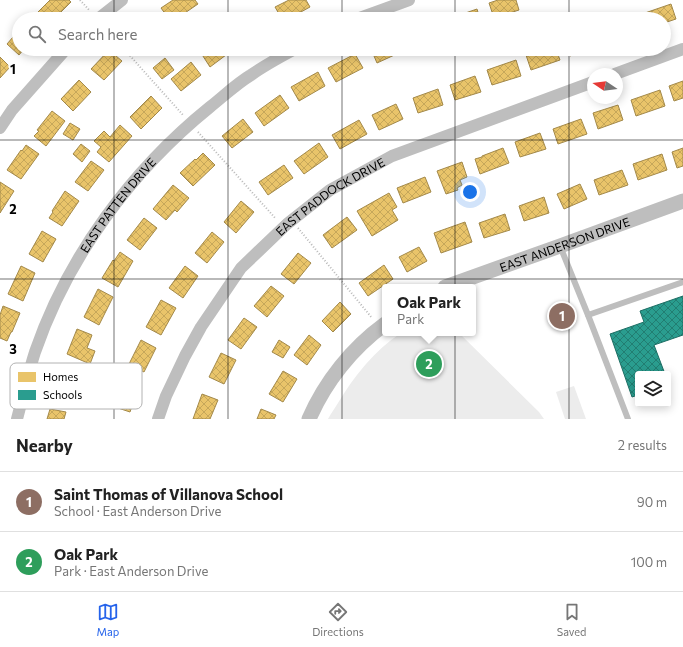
<!DOCTYPE html>
<html lang="en">
<head>
<meta charset="utf-8">
<style>
  body { margin:0; font-family:Commissioner,sans-serif; background:#f6f6f6; color:#222 }
  .controls { position:absolute; right:12px; bottom:12px; display:grid; overflow:hidden; border-radius:4px; box-shadow:0 2px 10px #0003 }
  .controls button { width:36px; height:36px; display:grid; place-items:center; padding:0; border:0; border-bottom:1px solid #e0e0e0; background:#fff; color:#222; font:20px sans-serif }
  .compass { position:absolute; left:587px; top:68px; width:36px; height:36px; border-radius:50%; background:#fff; box-shadow:0 2px 10px #0003; rotate:283deg }
  .you { position:absolute; left:470px; top:192px; width:14px; height:14px; margin:-10px; border:3px solid #fff; border-radius:50%; background:#1a73e8; box-shadow:0 0 0 6px #1a73e833 }
  .badge { display:grid; place-items:center; width:26px; height:26px; border-radius:50%; background:#2563eb; color:#fff; font-size:13px; font-weight:700 }
  .pin { position:absolute; translate:-50% -50%; border:2px solid #fff; box-shadow:0 1px 4px #0006 }
  .popup { position:absolute; left:382px; top:284px; width:94px; height:52px; box-sizing:border-box; display:grid; place-content:center; border-radius:4px; background:#fff; filter:drop-shadow(0 1px 3px #0005); font-size:13px; white-space:nowrap; color:#767676 }
  .popup b { font-size:15px; color:#222 }
  .popup::after { content:''; position:absolute; left:50%; top:100%; margin-left:-8px; border:8px solid transparent; border-top-color:#fff }
  .list { margin:0; padding:0; list-style:none }
  h2 { display:flex; justify-content:space-between; align-items:center; height:52px; margin:0; padding:0 16px; font-size:17px }
  h2 small { font-size:13px; font-weight:400; color:#767676 }
  .list li { display:grid; grid-template-columns:26px 1fr auto; gap:12px; align-items:center; box-sizing:border-box; height:60px; padding:0 16px; border-top:1px solid #e0e0e0 }
  .list b { display:block; font-size:15px; white-space:nowrap }
  .list p { margin:0; font-size:13px; white-space:nowrap; color:#767676 }
  .list em { font-size:13px; font-style:normal; color:#767676 }
  .icon { flex:none; width:22px; height:22px; fill:none; stroke:currentColor; stroke-width:2; stroke-linecap:round; stroke-linejoin:round }
  .map { position:relative; flex:none; width:683px; height:419px; overflow:hidden }
  .search { position:absolute; background:#fff; box-shadow:0 2px 10px #0003; left:12px; right:12px; top:12px; height:44px; display:flex; align-items:center; gap:10px; box-sizing:border-box; padding:0 14px; border-radius:22px; color:#767676; font-size:15px }
  .sheet { height:172px; background:#fff }
  nav { display:flex; justify-content:space-around; align-items:center; box-sizing:border-box; height:56px; border-top:1px solid #e0e0e0; background:#fff; font-size:11px; color:#767676 }
  nav a { display:grid; justify-items:center; gap:2px }
  nav .on { color:#2563eb }
  .map>svg:first-child { display:block }
</style>
</head>
<body>
<div class="map">
<svg width="683" height="419" viewBox="0 0 683 419">
  <defs>
    <pattern id="homes-cross-hatch" width="8" height="8" patternUnits="userSpaceOnUse"><rect width="8" height="8" fill="#e9c46a"/><path d="M0 0l8 8M0 8l8-8" fill="none" stroke="#c6a75a"/></pattern>
    <pattern id="schools-cross-hatch" width="8" height="8" patternUnits="userSpaceOnUse"><rect width="8" height="8" fill="#2a9d8f"/><path d="M0 0l8 8M0 8l8-8" fill="none" stroke="#227e72"/></pattern>
  </defs>
  <rect width="100%" height="100%" fill="#fff"/>
  <g fill="#ececec">
    <path d="M401,333H459L539,412L544,419H328C331,413 335,408 338,403C354,376 375,350 401,333Z"/>
    <polygon points="574,386 586,419 565,419 556,392"/>
  </g>
  <g fill="url(#homes-cross-hatch)" stroke="#a3894a">
    <polygon points="50,0 69,0 71,2 54,19 45,19 38,12"/>
    <polygon points="173,0 195,0 198,4 176,19 169,19 161,8"/>
    <polygon points="289,0 306,0 310,7 288,19 282,19 275,7"/>
    <polygon points="498,0 516,0 519,10 494,18 489,3"/>
    <polygon points="671,4 676,19 664,23 664,19 644,19 642,14"/>
    <polygon points="477,9 480,19 452,19 451,18"/>
    <polygon points="526,13 528,19 514,19 514,17"/>
    <polygon points="19,30 19,49 24,49 19,55 7,44"/>
    <polygon points="207,49 234,49 210,67 201,53"/>
    <polygon points="371,49 400,49 401,52 377,63"/>
    <polygon points="543,49 556,49 560,60 531,70 526,55"/>
    <polygon points="568,49 590,49 570,56"/>
    <polygon points="109,50 122,61 104,80 91,69"/>
    <polygon points="355,54 363,68 336,82 328,68"/>
    <polygon points="0,57 10,67 0,78"/>
    <polygon points="165,58 174,70 162,79 153,68"/>
    <polygon points="516,60 521,76 492,85 487,70"/>
    <polygon points="191,62 201,75 181,91 171,79"/>
    <polygon points="318,72 325,86 299,101 291,87"/>
    <polygon points="475,76 481,92 455,100 450,85"/>
    <polygon points="79,80 91,92 73,111 61,99"/>
    <polygon points="683,81 683,98 674,101 669,86"/>
    <polygon points="438,89 443,105 418,113 413,98"/>
    <polygon points="660,90 665,106 636,116 631,100"/>
    <polygon points="280,95 289,108 264,126 255,113"/>
    <polygon points="151,96 162,108 141,129 130,117"/>
    <polygon points="396,104 403,119 379,130 372,115"/>
    <polygon points="618,105 623,120 598,129 593,113"/>
    <polygon points="52,111 65,121 46,146 34,136 39,131 37,130"/>
    <polygon points="243,119 253,132 232,148 222,136"/>
    <polygon points="581,119 587,134 558,144 553,129"/>
    <polygon points="359,120 367,134 340,149 332,135"/>
    <polygon points="70,123 80,129 73,140 63,134"/>
    <polygon points="120,125 132,136 109,162 97,152 101,147 94,141 104,131 110,137"/>
    <polygon points="540,133 546,149 520,157 515,142"/>
    <polygon points="319,143 328,157 304,174 294,161"/>
    <polygon points="81,144 90,151 82,162 73,154"/>
    <polygon points="26,145 39,154 21,179 7,170 21,150 22,151"/>
    <polygon points="503,148 509,163 480,174 475,159 482,157 482,156"/>
    <polygon points="683,148 683,166 677,168 672,152"/>
    <polygon points="203,153 215,165 193,186 180,173 195,159 196,160"/>
    <polygon points="662,154 667,170 638,180 633,164"/>
    <polygon points="91,161 104,170 88,191 75,182"/>
    <polygon points="462,162 467,177 460,180 462,185 457,188 458,190 446,194 437,171"/>
    <polygon points="284,165 293,178 268,195 259,182"/>
    <polygon points="622,170 628,185 599,195 594,180"/>
    <polygon points="425,177 431,192 403,203 397,188"/>
    <polygon points="0,182 14,191 0,213"/>
    <polygon points="580,184 587,199 564,209 557,194"/>
    <polygon points="173,185 189,198 177,212 175,210 166,220 153,209"/>
    <polygon points="65,191 79,201 62,226 49,218 53,212 52,211"/>
    <polygon points="389,193 397,207 392,210 398,220 372,236 357,211"/>
    <polygon points="544,197 549,213 524,221 519,206"/>
    <polygon points="241,201 254,212 236,233 224,222"/>
    <polygon points="505,214 510,230 484,238 479,223"/>
    <polygon points="347,217 357,230 332,248 323,235"/>
    <polygon points="144,218 157,228 140,250 127,240"/>
    <polygon points="465,222 472,242 441,253 434,233"/>
    <polygon points="42,231 56,239 43,262 29,254"/>
    <polygon points="212,232 224,242 207,263 195,253"/>
    <polygon points="419,247 427,261 407,272 399,257"/>
    <polygon points="120,252 133,261 118,287 102,278 113,260 114,261"/>
    <polygon points="298,253 311,263 294,284 281,274"/>
    <polygon points="384,265 393,279 368,296 359,283"/>
    <polygon points="21,266 35,273 23,301 8,294"/>
    <polygon points="185,266 198,276 183,298 169,288"/>
    <polygon points="271,286 284,296 267,317 254,306"/>
    <polygon points="98,289 113,297 99,325 84,317"/>
    <polygon points="161,300 176,308 161,335 146,327"/>
    <polygon points="340,302 351,314 333,332 322,321"/>
    <polygon points="3,306 20,313 12,332 11,332 7,341 0,338 0,315"/>
    <polygon points="244,318 257,327 241,349 228,340"/>
    <polygon points="77,329 92,335 87,348 95,351 90,364 67,354"/>
    <polygon points="309,335 321,345 307,365 294,355"/>
    <polygon points="141,340 156,348 144,372 129,364"/>
    <polygon points="279,340 290,347 283,358 272,352"/>
    <polygon points="221,353 236,360 224,384 209,377"/>
    <polygon points="61,370 76,375 69,399 53,394"/>
    <polygon points="283,371 297,379 283,402 269,394"/>
    <polygon points="123,381 139,386 130,412 115,407"/>
    <polygon points="202,394 218,400 210,419 193,419"/>
    <polygon points="50,409 66,412 64,419 47,419"/>
    <polygon points="261,409 276,415 274,419 257,419"/>
  </g>
  <polygon fill="url(#schools-cross-hatch)" stroke="#1d6e64" points="683,296 683,335 654,345 665,374 638,374 638,395 632,397 610,334 644,322 640,311"/>
  <g fill="none" stroke-linecap="round" stroke-linejoin="round">
    <g stroke="#b9b9b9" stroke-width="2" stroke-dasharray="1 2" stroke-linecap="butt">
      <polyline points="80,0 90,11"/>
      <polyline points="124,49 183,115"/>
      <polyline points="198,132 276,219"/>
      <polyline points="298,228 372,318"/>
    </g>
    <g stroke="#bebebe" stroke-width="6">
      <polyline points="560,246 588,315 628,419"/>
      <polyline points="588,315 683,282"/>
    </g>
    <g stroke="#bebebe" stroke-width="12">
      <polyline points="98,19 122,0"/>
      <polyline points="357,19 409,0"/>
      <polyline points="615,74 683,49"/>
      <polyline points="0,128 12,110 66,49"/>
      <path id="s1" d="M17,419C23,396 28,374 35,352C68,256 132,170 210,107C224,96 236,84 251,75C265,65 280,57 295,49"/>
      <path id="s2" d="M158,419L166,396L185,356L201,327L241,268L287,224L330,190L392,156L593,82"/>
    </g>
    <g stroke="#bebebe" stroke-width="15">
      <path id="s3" d="M445,287L560,246L683,201"/>
      <path d="M309,419C325,382 352,348 385,324"/>
    </g>
  </g>
  <path fill="none" stroke="#000" stroke-width="1" stroke-opacity="0.55" d="M114,0V19M228,0V19M342,0V19M455,0V19M569,0V19M114,49V419M228,49V419M342,49V419M455,49V419M569,49V419M0,140H683M0,279H683"/>
  <g text-anchor="middle" dominant-baseline="central" stroke-width="4" stroke-linejoin="round" paint-order="stroke">
    <g font-size="12" fill="#000" stroke="#fff">
      <text stroke="none"><textPath href="#s2" startOffset="288">EAST PADDOCK DRIVE</textPath></text>
      <text stroke="none"><textPath href="#s1" startOffset="239">EAST PATTEN DRIVE</textPath></text>
      <text stroke="none"><textPath href="#s3" startOffset="127">EAST ANDERSON DRIVE</textPath></text>
    </g>
  </g>
  <rect x="10" y="363" width="132" height="46" rx="6" fill="#fff" stroke="#b2b2b2" stroke-width="1"/>
  <rect x="18" y="372" width="18" height="10" fill="#e9c46a"/>
  <rect x="18" y="390" width="18" height="10" fill="#2a9d8f"/>
  <g font-size="11" fill="#000">
    <text x="43" y="381">Homes</text>
    <text x="43" y="399">Schools</text>
  </g>
  <g font-size="13" text-anchor="middle" font-weight="bold" fill="#000" stroke="#fff" stroke-width="4" stroke-linejoin="round" paint-order="stroke">
    <text x="13" y="74">1</text>
    <text x="13" y="214">2</text>
    <text x="13" y="354">3</text>
  </g>
</svg>
<div class="controls">
<button><svg class="icon" aria-label="layers" viewBox="0 0 24 24"><path d="M12 4l9 5-9 5-9-5zM3 14l9 5 9-5"/></svg></button>
</div>
<svg class="compass" viewBox="-18 -18 36 36"><path d="M0-13l5 13h-10z" fill="#e53935"/><path d="M0 13l5-13h-10z" fill="#767676"/></svg>
<div class="you"></div>
<div class="pin badge" style="left:562px;top:316px;background:#8d6e63">1</div>
<div class="pin badge" style="left:429px;top:364px;background:#2e9e5b">2</div>
<div class="popup"><b>Oak Park</b>Park</div>
<div class="search"><svg class="icon" aria-label="search" viewBox="0 0 24 24"><circle cx="10" cy="10" r="6"/><path d="M15 15l6 6"/></svg>Search here</div>
</div>
<section class="sheet">
<h2>Nearby<small>2 results</small></h2>
<ul class="list">
<li><span class="badge" style="background:#8d6e63">1</span><div><b>Saint Thomas of Villanova School</b><p>School · East Anderson Drive</p></div><em>90 m</em></li>
<li><span class="badge" style="background:#2e9e5b">2</span><div><b>Oak Park</b><p>Park · East Anderson Drive</p></div><em>100 m</em></li>
</ul>
</section>
<nav>
<a class="on"><svg class="icon" aria-label="map" viewBox="0 0 24 24"><path d="M3 6l6-2 6 2 6-2v14l-6 2-6-2-6 2zM9 4v14M15 6v14"/></svg>Map</a>
<a><svg class="icon" aria-label="directions" viewBox="0 0 24 24"><path d="M12 3l9 9-9 9-9-9zM9 14v-3h6M13 9l2 2-2 2"/></svg>Directions</a>
<a><svg class="icon" aria-label="saved" viewBox="0 0 24 24"><path d="M7 4h10v16l-5-4-5 4z"/></svg>Saved</a>
</nav>
</body>
</html>
